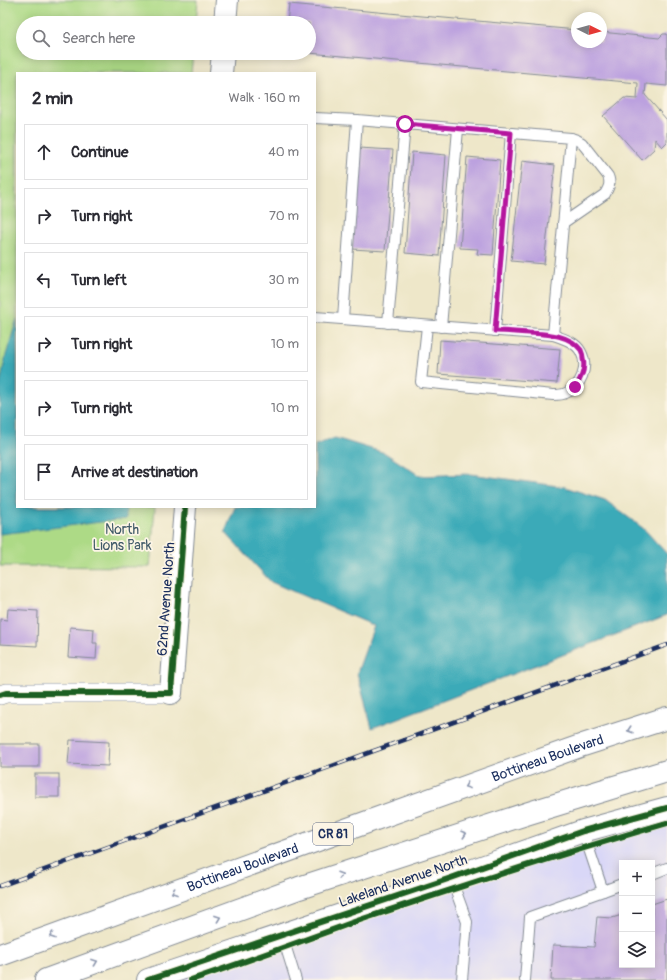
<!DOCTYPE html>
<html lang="en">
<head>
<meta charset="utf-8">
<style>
  body { margin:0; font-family:Pangolin,sans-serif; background:#f7f7f7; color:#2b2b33 }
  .controls { position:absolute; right:12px; bottom:12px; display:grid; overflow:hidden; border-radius:0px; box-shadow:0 2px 10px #0003 }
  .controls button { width:36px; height:36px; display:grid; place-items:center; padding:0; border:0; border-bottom:1px solid #e1e1e2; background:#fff; color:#2b2b33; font:20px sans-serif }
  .compass { position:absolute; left:571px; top:12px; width:36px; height:36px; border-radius:50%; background:#fff; box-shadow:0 2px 10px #0003; rotate:95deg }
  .stop { position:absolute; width:12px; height:12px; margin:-9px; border:3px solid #b5179e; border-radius:50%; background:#fff }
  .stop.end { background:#b5179e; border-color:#fff; box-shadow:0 1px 4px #0008 }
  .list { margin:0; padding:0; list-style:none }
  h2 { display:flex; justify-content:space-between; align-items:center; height:52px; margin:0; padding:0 16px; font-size:17px }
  h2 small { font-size:13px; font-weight:400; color:#7c7c81 }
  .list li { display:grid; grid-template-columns:26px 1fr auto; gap:12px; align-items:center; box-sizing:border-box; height:56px; margin:0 8px 8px; padding:0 8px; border:1px solid #e1e1e2; border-radius:0px }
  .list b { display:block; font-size:15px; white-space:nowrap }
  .list em { font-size:13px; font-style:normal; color:#7c7c81 }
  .icon { flex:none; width:22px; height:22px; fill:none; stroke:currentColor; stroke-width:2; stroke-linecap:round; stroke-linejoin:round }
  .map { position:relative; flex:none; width:667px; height:980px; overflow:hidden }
  .search { position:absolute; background:#fff; box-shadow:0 2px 10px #0003; left:16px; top:16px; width:300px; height:44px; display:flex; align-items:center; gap:10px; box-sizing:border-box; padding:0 14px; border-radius:22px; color:#7c7c81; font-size:15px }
  .panel { position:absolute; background:#fff; box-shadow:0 2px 10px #0003; left:16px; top:72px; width:300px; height:436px; border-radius:0px }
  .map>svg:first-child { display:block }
</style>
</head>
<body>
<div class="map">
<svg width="667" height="980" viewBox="0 0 667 980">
  <rect width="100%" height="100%" fill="#fcf5e5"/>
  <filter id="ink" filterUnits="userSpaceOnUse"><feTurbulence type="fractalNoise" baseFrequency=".025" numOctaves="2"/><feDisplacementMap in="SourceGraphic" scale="8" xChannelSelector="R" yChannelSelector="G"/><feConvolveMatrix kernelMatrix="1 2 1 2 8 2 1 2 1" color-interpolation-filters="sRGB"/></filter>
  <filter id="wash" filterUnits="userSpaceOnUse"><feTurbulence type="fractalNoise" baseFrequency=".012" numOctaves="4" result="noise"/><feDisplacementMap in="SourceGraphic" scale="16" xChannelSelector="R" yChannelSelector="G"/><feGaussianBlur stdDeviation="0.9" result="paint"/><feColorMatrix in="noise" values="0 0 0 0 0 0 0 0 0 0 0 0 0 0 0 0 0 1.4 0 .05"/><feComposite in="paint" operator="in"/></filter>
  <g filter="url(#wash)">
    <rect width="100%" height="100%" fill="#eee7c9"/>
    <path fill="#d9d7f7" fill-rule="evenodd" d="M667,820V980H174L502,871ZM622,863H652V965H622Z"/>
    <polygon fill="#adda86" stroke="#648472" points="0,0 198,0 196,23 23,23 23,53 193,53 191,73 17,73 17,507 155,507 150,567 0,566"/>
    <g fill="#3aaab8" stroke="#2a6c8b">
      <polygon points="17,319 17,507 126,507 126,519 0,534 0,386 6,355"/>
      <polygon points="335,438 385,453 420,476 470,474 565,487 605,500 644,529 667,554 667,615 372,728 357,673 374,626 271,582 225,532 235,507 315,507 315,445"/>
    </g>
    <g id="blocks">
      <g fill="#bca1df">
        <polygon points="289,4 577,30 577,42 601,42 601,32 659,38 663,34 667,34 667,86 646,84 645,95 667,120 667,142 662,147 655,139 654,149 642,160 603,116 624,98 637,99 638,83 309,53 309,23 287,23"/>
        <polygon points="359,148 393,150 385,251 352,249"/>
        <polygon points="412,152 446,155 439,256 405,253"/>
        <polygon points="467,157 500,160 493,255 477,254 478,249 460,248"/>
        <polygon points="522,161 555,165 544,264 511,261"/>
        <polygon points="440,340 560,349 557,383 438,374"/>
        <polygon points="8,609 38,611 37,646 0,644 0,619 7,620"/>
        <polygon points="70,627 94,629 93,643 97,643 96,659 68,657"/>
        <polygon points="70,740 109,742 108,766 68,764"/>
        <rect x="0" y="744" width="39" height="23"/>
        <rect x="35" y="774" width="24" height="23"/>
        <polygon points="667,899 667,980 551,980 553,945 594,947 597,917 612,918 622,915 622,965 652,965 652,904"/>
      </g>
    </g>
  </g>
  <g filter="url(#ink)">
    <use href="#blocks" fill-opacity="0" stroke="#848b94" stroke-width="1"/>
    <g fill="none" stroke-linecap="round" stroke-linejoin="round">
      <g stroke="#848b94" stroke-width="12">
        <g id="service">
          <polyline points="315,118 357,120 571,138 553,335 315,317"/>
          <path d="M563,223L605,194C609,187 611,183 608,176L582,143L577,140L571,138"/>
          <polyline points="343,319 357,120"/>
          <polyline points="388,323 405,124"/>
          <path d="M427,326L421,382L553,395C557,395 562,395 566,393C581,387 589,367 581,352C576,342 562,338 553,335"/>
          <polyline points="441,327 458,129"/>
          <polyline points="495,331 511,133"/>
          <polyline points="583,831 603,891 622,884"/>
          <polyline points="652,874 667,868"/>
          <polyline points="451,878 467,922 462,980"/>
          <polyline points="282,935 296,980"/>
          <polyline points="525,980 530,917 603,891"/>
        </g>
      </g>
      <g stroke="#848b94" stroke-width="20">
        <polyline id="minor" points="0,695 6,693 171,693"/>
      </g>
      <g stroke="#848b94" stroke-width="24">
        <g id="tertiary">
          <polyline points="225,23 227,0"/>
          <polyline points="221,73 223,53"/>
          <polyline points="171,693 185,507"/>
          <polyline points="148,980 451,878 583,831 667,808"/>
        </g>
      </g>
      <g stroke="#848b94" stroke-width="24">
        <g id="trunk">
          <path id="s1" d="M0,955L384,816L583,745L667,718"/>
          <polyline points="46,980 299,888 529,813 667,771"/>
        </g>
      </g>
      <use href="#service" stroke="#fff" stroke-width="10"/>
      <use href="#minor" stroke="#fff" stroke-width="19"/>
      <use href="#tertiary" stroke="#fff" stroke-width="22"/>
      <use href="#trunk" stroke="#fff" stroke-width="22"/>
      <g stroke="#1b2f5e" stroke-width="4.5">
        <polyline id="rail" points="0,886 667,645"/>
      </g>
      <use href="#rail" stroke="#fcf5e5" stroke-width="3" stroke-dasharray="9" stroke-linecap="butt"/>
      <g stroke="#fcf5e5" stroke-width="8">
        <g id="cycleway">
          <polyline points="0,695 6,693 171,693 185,507"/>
          <polyline points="148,980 451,878 583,831 667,808"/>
          <path d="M191,980C248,961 304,940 360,920C462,886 564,853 667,823"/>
        </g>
      </g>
      <use href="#cycleway" stroke="#1b5e20" stroke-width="6"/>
    </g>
    <defs><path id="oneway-chevron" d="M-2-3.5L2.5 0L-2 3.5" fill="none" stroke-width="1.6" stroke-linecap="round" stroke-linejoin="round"/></defs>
    <g stroke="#8d97ae">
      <use href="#oneway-chevron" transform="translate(630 730) rotate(162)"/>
      <use href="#oneway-chevron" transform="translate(467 786) rotate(160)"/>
      <use href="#oneway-chevron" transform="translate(464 834) rotate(-18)"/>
      <use href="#oneway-chevron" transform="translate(340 875) rotate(-18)"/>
      <use href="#oneway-chevron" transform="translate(174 892) rotate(160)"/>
      <use href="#oneway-chevron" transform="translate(218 918) rotate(-20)"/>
      <use href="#oneway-chevron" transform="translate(52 936) rotate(160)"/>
      <use href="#oneway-chevron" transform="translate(95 962) rotate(-20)"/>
    </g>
  </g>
  <g fill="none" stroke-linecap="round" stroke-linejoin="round" filter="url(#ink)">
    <path stroke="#b5179e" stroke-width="5" d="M405,124L511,133L495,331C507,331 518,332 529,333C547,334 569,334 581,350C582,352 583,356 583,359C586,370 581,379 575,387"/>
  </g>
  <g text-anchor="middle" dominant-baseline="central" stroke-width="3.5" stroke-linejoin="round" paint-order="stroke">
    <rect fill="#fcf5e5" stroke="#5e6a86" stroke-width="1" x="313" y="823" width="40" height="22" rx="3"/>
    <g font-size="13" font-weight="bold" fill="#1b2f5e">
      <text x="333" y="834">CR 81</text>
    </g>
    <g font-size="14" fill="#405a68" stroke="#fcf5e5">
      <text x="122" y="529">North<tspan x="122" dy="16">Lions Park</tspan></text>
    </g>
    <g font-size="14" fill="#1b2f5e" stroke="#fcf5e5">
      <text transform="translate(166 599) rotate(-86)">62nd Avenue North</text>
      <text stroke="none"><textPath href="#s1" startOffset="582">Bottineau Boulevard</textPath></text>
      <text stroke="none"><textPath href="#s1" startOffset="258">Bottineau Boulevard</textPath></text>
      <text transform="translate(403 881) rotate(-19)">Lakeland Avenue North</text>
    </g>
  </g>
</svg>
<div class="controls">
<button>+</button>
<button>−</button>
<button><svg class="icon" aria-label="layers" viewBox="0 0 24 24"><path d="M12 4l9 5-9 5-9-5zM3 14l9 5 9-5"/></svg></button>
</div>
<svg class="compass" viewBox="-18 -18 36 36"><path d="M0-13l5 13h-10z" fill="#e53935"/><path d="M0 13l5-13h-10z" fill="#7c7c81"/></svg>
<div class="stop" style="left:405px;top:124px"></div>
<div class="stop end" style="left:575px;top:387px"></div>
<div class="search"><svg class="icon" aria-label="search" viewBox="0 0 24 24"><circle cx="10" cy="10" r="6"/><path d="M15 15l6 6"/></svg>Search here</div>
<section class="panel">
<h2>2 min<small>Walk · 160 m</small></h2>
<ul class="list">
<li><svg class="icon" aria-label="ahead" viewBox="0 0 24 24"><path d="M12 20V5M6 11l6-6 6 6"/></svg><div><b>Continue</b></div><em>40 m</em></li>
<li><svg class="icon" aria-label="right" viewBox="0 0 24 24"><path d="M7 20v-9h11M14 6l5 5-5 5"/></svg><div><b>Turn right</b></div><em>70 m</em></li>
<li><svg class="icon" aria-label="left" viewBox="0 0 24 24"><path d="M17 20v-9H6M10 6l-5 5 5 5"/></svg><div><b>Turn left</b></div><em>30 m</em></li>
<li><svg class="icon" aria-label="right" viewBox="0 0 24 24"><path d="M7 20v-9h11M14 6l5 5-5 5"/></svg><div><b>Turn right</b></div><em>10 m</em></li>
<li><svg class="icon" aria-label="right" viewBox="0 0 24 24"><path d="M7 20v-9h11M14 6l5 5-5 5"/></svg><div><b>Turn right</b></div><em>10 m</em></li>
<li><svg class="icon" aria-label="arrive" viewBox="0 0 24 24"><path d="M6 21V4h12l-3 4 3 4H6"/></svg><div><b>Arrive at destination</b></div></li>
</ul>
</section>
</div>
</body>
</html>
